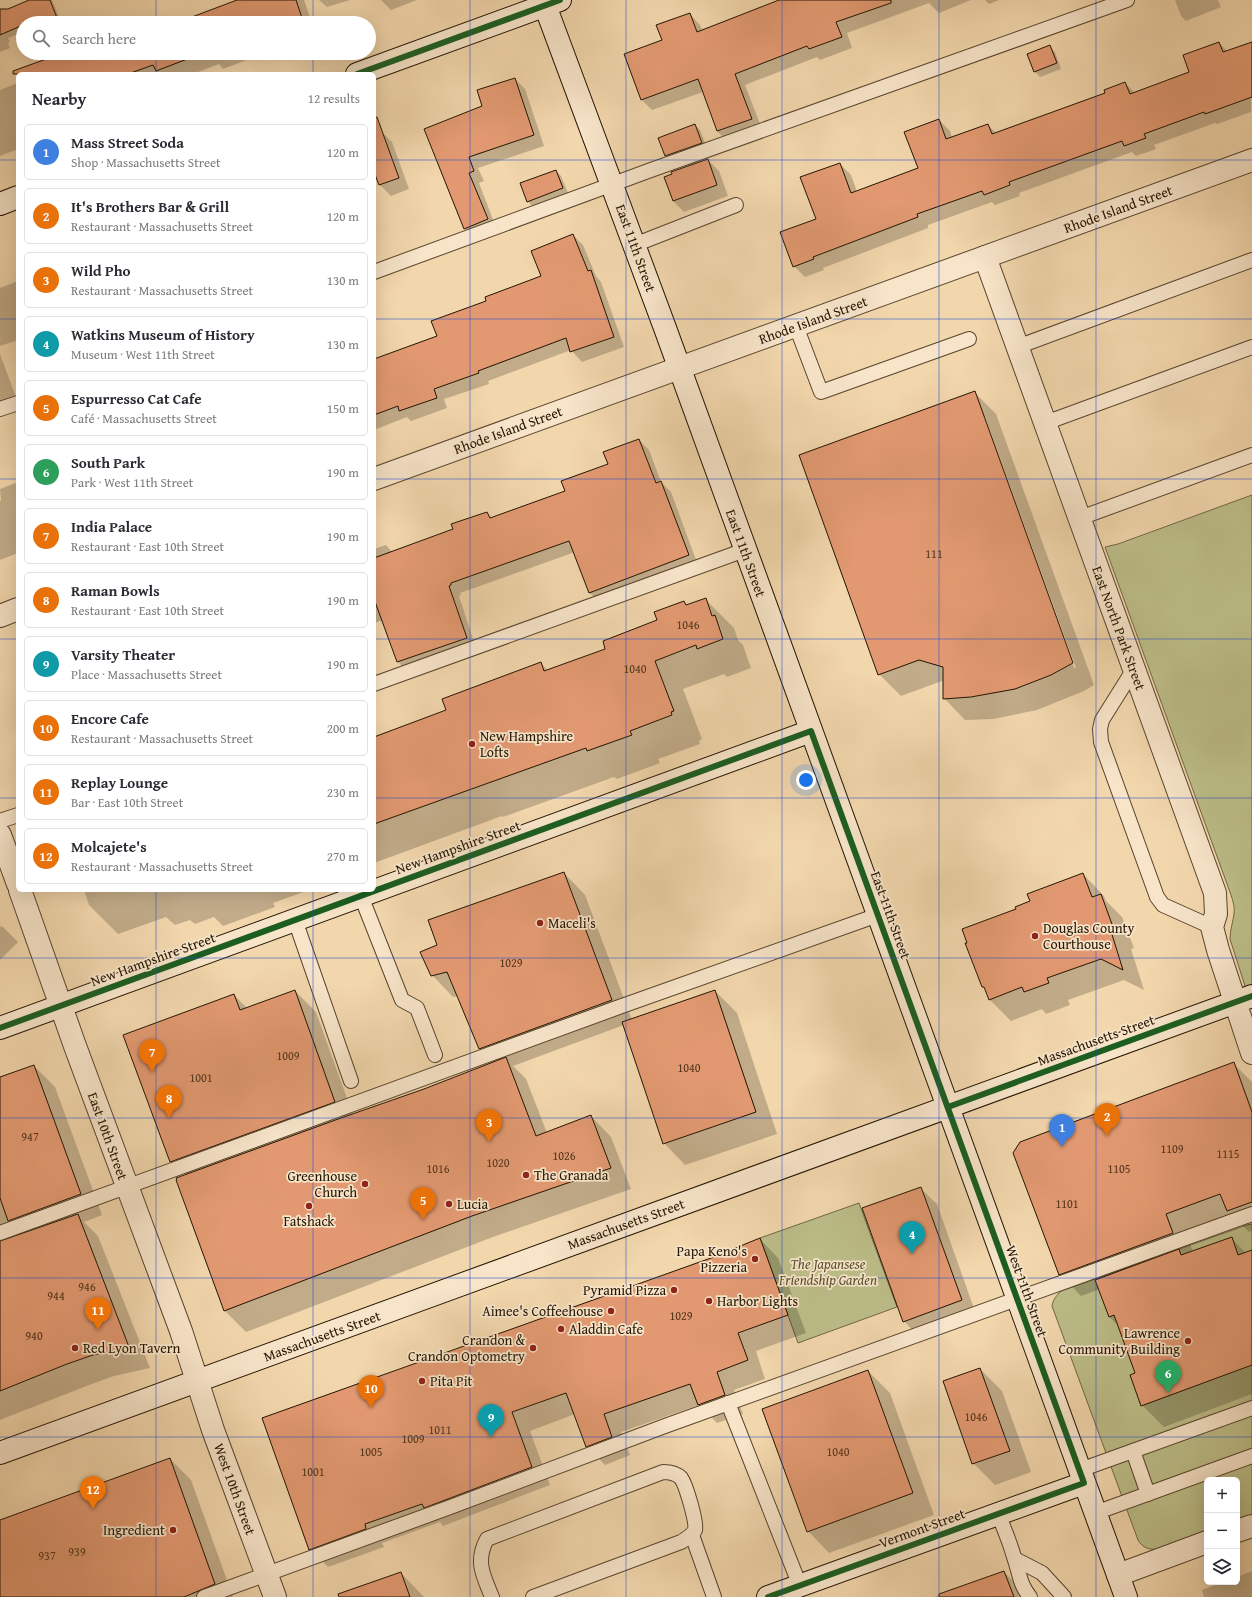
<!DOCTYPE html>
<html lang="en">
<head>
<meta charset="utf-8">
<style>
  body { margin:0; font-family:"Gentium Book Plus",serif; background:#f7f7f7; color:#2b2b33 }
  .controls { position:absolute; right:12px; bottom:12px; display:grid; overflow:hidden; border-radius:6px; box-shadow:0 4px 16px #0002 }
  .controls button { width:36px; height:36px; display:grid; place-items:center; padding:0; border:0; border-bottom:1px solid #e1e1e2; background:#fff; color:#2b2b33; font:20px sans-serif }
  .you { position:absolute; left:806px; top:780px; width:14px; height:14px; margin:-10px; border:3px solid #fff; border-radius:50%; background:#1a73e8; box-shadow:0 0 0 6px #1a73e833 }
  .badge { display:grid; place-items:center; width:26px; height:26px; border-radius:50%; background:#0f766e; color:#fff; font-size:13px; font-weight:700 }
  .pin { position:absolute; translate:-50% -33px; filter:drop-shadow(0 1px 2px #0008) }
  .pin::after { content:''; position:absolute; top:21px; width:14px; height:12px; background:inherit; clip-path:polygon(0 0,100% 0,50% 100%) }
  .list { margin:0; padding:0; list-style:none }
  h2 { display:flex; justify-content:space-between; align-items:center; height:52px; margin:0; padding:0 16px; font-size:17px }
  h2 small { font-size:13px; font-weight:400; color:#7c7c81 }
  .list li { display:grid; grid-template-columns:26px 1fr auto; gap:12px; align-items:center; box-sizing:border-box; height:56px; margin:0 8px 8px; padding:0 8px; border:1px solid #e1e1e2; border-radius:6px }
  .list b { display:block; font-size:15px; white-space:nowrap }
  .list p { margin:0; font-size:13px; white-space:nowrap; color:#7c7c81 }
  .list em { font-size:13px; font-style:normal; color:#7c7c81 }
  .icon { flex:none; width:22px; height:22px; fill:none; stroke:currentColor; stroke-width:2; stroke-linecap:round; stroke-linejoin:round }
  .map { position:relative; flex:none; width:1252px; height:1597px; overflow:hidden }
  .search { position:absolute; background:#fff; box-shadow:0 4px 16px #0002; left:16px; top:16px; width:360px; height:44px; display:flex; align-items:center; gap:10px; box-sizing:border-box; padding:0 14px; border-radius:22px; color:#7c7c81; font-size:15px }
  .panel { position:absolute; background:#fff; box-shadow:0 4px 16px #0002; left:16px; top:72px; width:360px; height:820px; border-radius:6px }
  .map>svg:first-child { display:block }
</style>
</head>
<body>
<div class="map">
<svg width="1252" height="1597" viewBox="0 0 1252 1597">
  <rect width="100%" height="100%" fill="#f2d6ac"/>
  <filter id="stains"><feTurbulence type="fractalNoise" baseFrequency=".005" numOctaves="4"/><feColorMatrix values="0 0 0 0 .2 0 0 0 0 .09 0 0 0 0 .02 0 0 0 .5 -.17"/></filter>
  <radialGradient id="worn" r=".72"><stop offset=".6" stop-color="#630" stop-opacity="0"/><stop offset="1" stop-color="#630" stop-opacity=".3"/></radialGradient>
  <g fill="#bcbd88" stroke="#706844">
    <path d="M1252,495V1008L1230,939C1230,930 1233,922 1234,914C1235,907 1233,901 1231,895L1105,547L1118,544Z"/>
    <polygon points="859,1203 897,1307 798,1343 760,1238"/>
    <path d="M1252,1224V1515L1237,1520V1480H1207V1531L1157,1549C1149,1550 1143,1548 1138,1540L1052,1306C1053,1300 1056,1296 1061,1291L1247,1225Z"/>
  </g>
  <g fill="#0003" fill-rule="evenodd">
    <polygon points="31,0 52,0 59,17 45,23 23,23 23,32 8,38 10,42 8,43 10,48 0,52 0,13"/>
    <polygon points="253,0 304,0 312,23 178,23"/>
    <polygon points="319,0 350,0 327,7"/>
    <polygon points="381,0 417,0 391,10"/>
    <polygon points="782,0 971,0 939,13 929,3 847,33 852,48 820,60 817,57 745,85 762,129 728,142 717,131 703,92 652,110 642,100 663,41 690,14 700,25 702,30"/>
    <polygon points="985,0 999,0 989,4"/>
    <polygon points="1175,0 1218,0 1221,7 1186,21 1181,16"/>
    <polygon points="170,20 172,23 163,23"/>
    <polygon points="1219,43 1252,75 1251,112 1217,124 1215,123 1154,145 1156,149 1136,156 1132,152 1019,193 1020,196 995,205 992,202 928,225 928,228 823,268 824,270 805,277 794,266 817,219 840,164 851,175 857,192 919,169 939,120 950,131 952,138 988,125 996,133 1106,93 1125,83 1135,93 1191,73"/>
    <polygon points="1049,46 1055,52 1061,69 1040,77 1035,72 1028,55"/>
    <polygon points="66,53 265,53 223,69 219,64 193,74 26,74"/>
    <polygon points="515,79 525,89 544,146 478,168 484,181 479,183 497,230 475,238 465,228 425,130 483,106"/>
    <polygon points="18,83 18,149 0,156 0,90"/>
    <polygon points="695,125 700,130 707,148 671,161 666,155"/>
    <polygon points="381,131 392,142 409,189 391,196 380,185 377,176 374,177 374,134"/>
    <polygon points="708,160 719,171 728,196 684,212 673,201 673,174"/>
    <polygon points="556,171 561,176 568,193 533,207 528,201"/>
    <polygon points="573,235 583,245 596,276 601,282 624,347 582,362 571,350 488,381 489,384 444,399 447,408 411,421 407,417 374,430 374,360 438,337 488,301 542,276"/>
    <polygon points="18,281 18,340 0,346 0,288"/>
    <polygon points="0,354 16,397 0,403"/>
    <path d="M974,392L996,414L1094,685L1084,691L1037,710L993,719L965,720L944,698V682L942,681L901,696L879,674ZM983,417H985L1076,668H1074Z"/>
    <polygon points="639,440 649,450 661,482 671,492 698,565 600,603 590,593 575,552 460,593 461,595 459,596 476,648 408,672 398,662 383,620 374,623 374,549 386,545 392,552 454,529 487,513 492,518 566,492 609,465"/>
    <polygon points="18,482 18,553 0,560 0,501 1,500 0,489"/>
    <polygon points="705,599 734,628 738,640 743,645 751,668 727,677 724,674 683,689 702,739 699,741 700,744 658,759 660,763 617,779 614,777 503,817 502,816 374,863 374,738 447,711 541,663 548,671 607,649 658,621 684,602 688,606"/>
    <polygon points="564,873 585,895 632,1020 715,991 737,1013 777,1134 685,1165 664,1143 624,1025 513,1066 526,1079 547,1133 591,1116 611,1137 631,1189 493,1237 246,1332 225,1311 177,1181 186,1175 171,1161 234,995 247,1008 295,991 316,1012 353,1115 425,1090 495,1063 480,1048 458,996 453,997 432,975 439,945"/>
    <polygon points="1083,874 1104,896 1106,901 1122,917 1134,948 1131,949 1144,990 1124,980 1068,1000 1070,1005 1046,1014 1042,1009 1011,1021 989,999 986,991 983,987 1017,910"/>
    <polygon points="84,890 309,890 273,903 275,907 223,926 214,917 195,924 190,920 175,925 166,917 118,934 89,905"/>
    <polygon points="2,926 18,942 0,960 0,927"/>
    <polygon points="1233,1063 1252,1082 1252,1231 1249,1232 1235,1218 1187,1235 1193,1252 1231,1238 1246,1253 1252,1251 1252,1394 1164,1427 1142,1405 1136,1373 1119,1326 1109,1317 1100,1289 1081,1296 1060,1274"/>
    <polygon points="34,1066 55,1087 102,1215 84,1222 98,1236 150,1368 114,1376 89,1385 0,1420 0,1078"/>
    <polygon points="920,1188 937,1204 977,1317 920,1338 904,1321"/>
    <polygon points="760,1239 778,1258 806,1333 756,1351 765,1379 734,1390 743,1414 717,1423 699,1405 621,1432 630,1455 605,1465 586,1446 575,1414 530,1431 550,1485 443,1526 440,1522 382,1543 384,1547 328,1567 310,1549 712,1259"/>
    <polygon points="980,1369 1002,1391 1031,1472 995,1485 973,1463"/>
    <polygon points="868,1371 890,1393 934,1515 829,1553 808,1531"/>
    <polygon points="170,1459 191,1480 233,1597 0,1597 0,1521"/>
    <polygon points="1252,1571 1252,1597 1204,1597 1202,1590 1223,1582 1237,1582 1237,1577"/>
    <polygon points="1004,1572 1023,1591 1025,1597 934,1597"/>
    <polygon points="401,1573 424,1597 369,1597"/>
  </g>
  <g fill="#e29971" stroke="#231401">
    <polygon points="29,0 50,0 59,23 23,23 23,25 0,35 0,9 8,9"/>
    <polygon points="237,0 296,0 303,21 299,23 176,23"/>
    <polygon points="779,0 891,0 891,3 836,22 842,37 809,49 807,46 735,74 752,119 717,131 698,79 641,100 624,54 662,40 656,25 690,13 697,32"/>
    <polygon points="1219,42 1223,52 1252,42 1252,97 1205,114 1204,112 1144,134 1146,138 1124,146 1122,141 1009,182 1010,185 984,195 982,191 917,214 918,217 813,257 814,259 793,267 780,232 816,219 800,177 840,163 851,193 918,168 904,132 939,119 946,139 988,124 992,134 1105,93 1104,90 1125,82 1130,94 1189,72 1183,55"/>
    <polygon points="1050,45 1057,63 1034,72 1027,54"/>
    <polygon points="63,53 203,53 156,71 153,65 128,74 13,74 13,71"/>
    <polygon points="515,78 534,135 469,157 474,171 469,173 488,219 464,229 424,129 482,106 477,90"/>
    <polygon points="377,117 399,178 379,185 374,172 374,118"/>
    <polygon points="695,124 702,143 665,156 658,138"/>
    <polygon points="708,159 717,185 673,201 664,177 672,174 671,172"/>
    <polygon points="556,170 563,188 527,202 520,183"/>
    <polygon points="573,234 588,271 591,270 614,337 570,352 566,338 478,371 479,373 434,389 437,398 399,411 398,406 374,415 374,359 437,336 431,321 486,301 485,297 541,276 531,251"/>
    <polygon points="975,391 1073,663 1051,675 1015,689 971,697 943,699 943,667 919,660 878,675 799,455"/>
    <polygon points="639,439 656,483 661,481 689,555 589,593 569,541 451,583 451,585 449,586 467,638 397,662 374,599 374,558 453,529 451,524 487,512 490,518 565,491 561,481 608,464 603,452"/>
    <polygon points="706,598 712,616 715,615 723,639 697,649 696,645 655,661 674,711 671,712 672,715 630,731 632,735 587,751 586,748 374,824 374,737 446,710 442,699 541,662 544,671 605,649 603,641 657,620 654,612 684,601 686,605"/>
    <polygon points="564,872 612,1000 479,1049 447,972 431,976 420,952 437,945 428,920"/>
    <polygon points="1083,873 1092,897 1101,894 1113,927 1110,928 1123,970 1101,959 1047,978 1049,983 1024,992 1022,987 989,1000 984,987 982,987 965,943 967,943 962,929 1016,909 1015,907 1030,901 1027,894"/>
    <polygon points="295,990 335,1102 170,1162 123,1035 234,994 240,1010"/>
    <polygon points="715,990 756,1112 663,1144 622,1022"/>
    <polygon points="506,1057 536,1136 591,1115 611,1168 472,1216 224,1311 176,1180 177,1180 176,1178 341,1118 424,1089"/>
    <polygon points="1234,1062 1252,1112 1252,1202 1227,1211 1220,1194 1166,1214 1173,1233 1059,1275 1013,1153 1020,1142"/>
    <polygon points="34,1065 81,1194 8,1221 0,1198 0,1077"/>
    <polygon points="921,1187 962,1300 903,1322 862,1208"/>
    <polygon points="78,1214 129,1347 93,1355 67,1364 0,1391 0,1241"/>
    <polygon points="1232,1237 1238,1255 1252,1250 1252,1365 1141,1406 1130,1375 1135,1373 1114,1315 1109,1317 1095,1280 1179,1249 1181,1255"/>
    <polygon points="760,1238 788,1315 738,1333 748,1360 717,1372 725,1395 698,1405 690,1384 604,1414 612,1437 586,1447 566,1393 512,1412 532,1467 424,1508 422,1504 365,1524 366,1529 309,1550 262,1418 711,1258"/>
    <polygon points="980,1368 1010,1451 972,1464 943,1381"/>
    <polygon points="868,1370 913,1493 807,1532 762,1409"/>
    <polygon points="170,1458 215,1584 184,1597 0,1597 0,1520"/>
    <polygon points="1004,1571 1014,1597 939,1597 939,1594"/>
    <polygon points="401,1572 410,1597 339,1597 338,1594"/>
  </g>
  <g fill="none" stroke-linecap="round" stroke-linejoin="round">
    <g stroke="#57442c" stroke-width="16">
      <g id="lane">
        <polyline points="634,245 736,205"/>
        <polyline points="374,272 651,170 1127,0"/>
        <polyline points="796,326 821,392 969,339"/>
        <polyline points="1017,347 1252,260"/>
        <polyline points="0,409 18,403"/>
        <polyline points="1045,423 1252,347"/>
        <polyline points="1080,518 1252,455"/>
        <polyline points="1134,669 1102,720 1100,729 1101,742 1157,897 1163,905 1212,927"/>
        <polyline points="374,684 745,550"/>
        <polyline points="0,821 18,815"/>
        <polyline points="361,896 402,1000 417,1008 435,1055"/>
        <polyline points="295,920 351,1081"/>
        <polyline points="0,1233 619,1007 878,915"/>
        <polyline points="728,1403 800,1586"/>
        <polyline points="1133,1451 1148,1494"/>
        <polyline points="1080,1470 1252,1408"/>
        <polyline points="1095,1513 1252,1456"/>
        <path d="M998,1514C1004,1528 1010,1543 1014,1557C1020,1574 1019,1583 1030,1597"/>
        <polyline points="692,1535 714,1597"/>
        <polyline points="1015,1559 1042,1573 1064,1597"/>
        <polyline points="204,1597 453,1506 665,1426 1252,1214"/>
        <path d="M492,1597C483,1575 475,1561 487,1539L663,1472C669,1472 676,1473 681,1478C686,1485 697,1522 695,1530C692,1536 687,1538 681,1542L533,1597"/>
      </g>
    </g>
    <g stroke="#57442c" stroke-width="24">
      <g id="street">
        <polyline points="985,257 1215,893 1216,914 1212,927 1218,950 1252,1053"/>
        <polyline points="374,479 1252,160"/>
        <polyline points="0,616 18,609"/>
        <polyline points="0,835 18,884"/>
        <polyline points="20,890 75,1046 181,1331 213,1430 275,1597"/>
        <polyline points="1237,1531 1252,1526"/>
        <polyline points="1118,1575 1207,1542"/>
      </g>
    </g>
    <g stroke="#231401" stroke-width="24">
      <g id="secondary">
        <polyline points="543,0 665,328 1126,1597"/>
        <polyline points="357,74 560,0"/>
        <polyline points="0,204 18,197"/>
        <polyline points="0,1028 811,731"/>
        <polyline points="0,1453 1252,996"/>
        <polyline points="768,1597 1084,1483"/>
      </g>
    </g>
    <use href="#lane" stroke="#f7e4c9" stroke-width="14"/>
    <use href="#street" stroke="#f7e4c9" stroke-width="22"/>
    <use href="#secondary" stroke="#f7e4c9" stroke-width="22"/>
    <g stroke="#f7e4c9" stroke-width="8">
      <g id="cycleway">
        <polyline points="357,74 560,0"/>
        <polyline points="0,1028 811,731 1084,1483 768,1597"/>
        <polyline points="948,1107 1252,996"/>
      </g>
    </g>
    <use href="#cycleway" stroke="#1b5e20" stroke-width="6"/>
  </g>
  <path fill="none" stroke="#1d4ed8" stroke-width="1" stroke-opacity="0.55" d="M156,0V23M313,0V23M470,0V1597M626,0V1597M782,0V1597M939,0V1597M1096,0V1597M156,53V74M313,53V74M0,160H18M374,160H1252M0,319H18M374,319H1252M0,479H18M374,479H1252M0,639H18M374,639H1252M0,798H18M374,798H1252M156,890V1597M313,890V1597M0,958H1252M0,1118H1252M0,1278H1252M0,1437H1252"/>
  <g fill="#8f2418" stroke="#f7e4c9" stroke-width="1.5">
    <circle cx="472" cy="744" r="4"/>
    <circle cx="540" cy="923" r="4"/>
    <circle cx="1035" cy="936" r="4"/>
    <circle cx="526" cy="1175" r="4"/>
    <circle cx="365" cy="1184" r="4"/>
    <circle cx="449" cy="1204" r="4"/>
    <circle cx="309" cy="1206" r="4"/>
    <circle cx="755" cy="1259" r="4"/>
    <circle cx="674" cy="1290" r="4"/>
    <circle cx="709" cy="1301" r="4"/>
    <circle cx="611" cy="1311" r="4"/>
    <circle cx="561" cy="1329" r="4"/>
    <circle cx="1188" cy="1341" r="4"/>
    <circle cx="75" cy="1348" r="4"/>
    <circle cx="533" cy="1348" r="4"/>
    <circle cx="422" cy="1381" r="4"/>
    <circle cx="173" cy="1530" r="4"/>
  </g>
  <g text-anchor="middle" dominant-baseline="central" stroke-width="3.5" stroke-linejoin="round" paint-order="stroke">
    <g font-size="12" fill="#53351d">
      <text x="934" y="553">111</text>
      <text x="688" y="624">1046</text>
      <text x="635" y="668">1040</text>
      <text x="511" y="962">1029</text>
      <text x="288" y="1055">1009</text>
      <text x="689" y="1067">1040</text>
      <text x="201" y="1077">1001</text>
      <text x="30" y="1136">947</text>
      <text x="1172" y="1148">1109</text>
      <text x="1228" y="1153">1115</text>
      <text x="564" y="1155">1026</text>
      <text x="498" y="1162">1020</text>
      <text x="438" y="1168">1016</text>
      <text x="1119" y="1168">1105</text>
      <text x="1067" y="1203">1101</text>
      <text x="87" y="1286">946</text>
      <text x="56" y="1295">944</text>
      <text x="681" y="1315">1029</text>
      <text x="34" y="1335">940</text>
      <text x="976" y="1416">1046</text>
      <text x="440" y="1429">1011</text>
      <text x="413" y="1438">1009</text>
      <text x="371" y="1451">1005</text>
      <text x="838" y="1451">1040</text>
      <text x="313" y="1471">1001</text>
      <text x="77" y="1551">939</text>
      <text x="47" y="1555">937</text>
    </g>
    <g font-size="14" fill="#231401" stroke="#f7e4c9">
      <text transform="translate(1118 209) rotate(-20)">Rhode Island Street</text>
      <text transform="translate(636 248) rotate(70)">East 11th Street</text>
      <text transform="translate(813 320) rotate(-20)">Rhode Island Street</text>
      <text transform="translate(508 430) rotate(-20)">Rhode Island Street</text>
      <text transform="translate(746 553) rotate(70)">East 11th Street</text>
      <text transform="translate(1119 628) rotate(70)">East North Park Street</text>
      <text transform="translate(458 847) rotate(-20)">New Hampshire Street</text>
      <text transform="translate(891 915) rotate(70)">East 11th Street</text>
      <text transform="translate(153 959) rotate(-20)">New Hampshire Street</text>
      <text transform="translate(1096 1040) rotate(-20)">Massachusetts Street</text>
      <text transform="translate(108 1136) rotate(70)">East 10th Street</text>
      <text transform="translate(626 1224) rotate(-20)">Massachusetts Street</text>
      <text transform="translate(1027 1291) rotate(70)">West 11th Street</text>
      <text transform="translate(322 1336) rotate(-20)">Massachusetts Street</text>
      <text transform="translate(235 1489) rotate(70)">West 10th Street</text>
      <text transform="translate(922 1528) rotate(-20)">Vermont Street</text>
    </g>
    <g font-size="14" fill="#231401" stroke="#f7e4c9" text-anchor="start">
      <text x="480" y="736">New Hampshire<tspan x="480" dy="16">Lofts</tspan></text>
      <text x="548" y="923">Maceli's</text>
      <text x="1043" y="928">Douglas County<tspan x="1043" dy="16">Courthouse</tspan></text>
      <text x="534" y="1175">The Granada</text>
      <text x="357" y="1176" text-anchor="end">Greenhouse<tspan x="357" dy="16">Church</tspan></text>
      <text x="457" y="1204">Lucia</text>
      <text x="309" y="1221" text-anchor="middle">Fatshack</text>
      <text x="747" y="1251" text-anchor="end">Papa Keno's<tspan x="747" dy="16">Pizzeria</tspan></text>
      <text x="666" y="1290" text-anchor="end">Pyramid Pizza</text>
      <text x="717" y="1301">Harbor Lights</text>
      <text x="603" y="1311" text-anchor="end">Aimee's Coffeehouse</text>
      <text x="569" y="1329">Aladdin Cafe</text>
      <text x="1180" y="1333" text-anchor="end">Lawrence<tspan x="1180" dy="16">Community Building</tspan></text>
      <text x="525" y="1340" text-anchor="end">Crandon &amp;<tspan x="525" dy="16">Crandon Optometry</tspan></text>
      <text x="83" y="1348">Red Lyon Tavern</text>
      <text x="430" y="1381">Pita Pit</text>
      <text x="165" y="1530" text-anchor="end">Ingredient</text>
    </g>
    <g font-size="14" font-style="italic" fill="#594f30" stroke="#f7e4c9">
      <text x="828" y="1264">The Japansese<tspan x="828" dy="16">Friendship Garden</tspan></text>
    </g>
  </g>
  <rect width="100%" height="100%" filter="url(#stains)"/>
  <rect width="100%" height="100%" fill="url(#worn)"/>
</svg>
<div class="controls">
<button>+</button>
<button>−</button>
<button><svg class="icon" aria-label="layers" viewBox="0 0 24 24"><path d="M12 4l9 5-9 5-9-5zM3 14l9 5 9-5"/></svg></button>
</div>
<div class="you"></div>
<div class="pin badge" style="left:1062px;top:1147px;background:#3f7fe0">1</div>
<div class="pin badge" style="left:1107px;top:1136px;background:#e8710a">2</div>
<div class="pin badge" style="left:489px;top:1142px;background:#e8710a">3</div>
<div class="pin badge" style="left:912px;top:1254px;background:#0f9aa8">4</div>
<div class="pin badge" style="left:423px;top:1220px;background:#e8710a">5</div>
<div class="pin badge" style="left:1168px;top:1393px;background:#2e9e5b">6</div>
<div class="pin badge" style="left:152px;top:1072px;background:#e8710a">7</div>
<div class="pin badge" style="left:169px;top:1118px;background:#e8710a">8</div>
<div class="pin badge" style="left:491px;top:1437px;background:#0f9aa8">9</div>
<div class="pin badge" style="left:371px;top:1408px;background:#e8710a">10</div>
<div class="pin badge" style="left:98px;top:1330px;background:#e8710a">11</div>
<div class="pin badge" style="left:93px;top:1509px;background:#e8710a">12</div>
<div class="search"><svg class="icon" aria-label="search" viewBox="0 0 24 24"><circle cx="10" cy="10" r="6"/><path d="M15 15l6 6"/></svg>Search here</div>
<section class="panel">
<h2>Nearby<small>12 results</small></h2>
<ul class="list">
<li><span class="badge" style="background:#3f7fe0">1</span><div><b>Mass Street Soda</b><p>Shop · Massachusetts Street</p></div><em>120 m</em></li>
<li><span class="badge" style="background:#e8710a">2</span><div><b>It's Brothers Bar &amp; Grill</b><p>Restaurant · Massachusetts Street</p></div><em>120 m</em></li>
<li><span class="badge" style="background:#e8710a">3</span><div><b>Wild Pho</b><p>Restaurant · Massachusetts Street</p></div><em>130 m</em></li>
<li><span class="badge" style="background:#0f9aa8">4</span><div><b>Watkins Museum of History</b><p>Museum · West 11th Street</p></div><em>130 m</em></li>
<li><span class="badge" style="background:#e8710a">5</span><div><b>Espurresso Cat Cafe</b><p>Café · Massachusetts Street</p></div><em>150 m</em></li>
<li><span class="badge" style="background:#2e9e5b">6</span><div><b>South Park</b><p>Park · West 11th Street</p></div><em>190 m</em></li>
<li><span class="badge" style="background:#e8710a">7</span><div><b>India Palace</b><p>Restaurant · East 10th Street</p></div><em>190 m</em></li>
<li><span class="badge" style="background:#e8710a">8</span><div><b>Raman Bowls</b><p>Restaurant · East 10th Street</p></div><em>190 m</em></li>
<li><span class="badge" style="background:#0f9aa8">9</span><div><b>Varsity Theater</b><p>Place · Massachusetts Street</p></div><em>190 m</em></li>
<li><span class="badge" style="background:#e8710a">10</span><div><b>Encore Cafe</b><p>Restaurant · Massachusetts Street</p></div><em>200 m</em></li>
<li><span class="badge" style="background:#e8710a">11</span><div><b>Replay Lounge</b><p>Bar · East 10th Street</p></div><em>230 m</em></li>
<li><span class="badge" style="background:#e8710a">12</span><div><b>Molcajete's</b><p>Restaurant · Massachusetts Street</p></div><em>270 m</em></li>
</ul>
</section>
</div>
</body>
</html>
